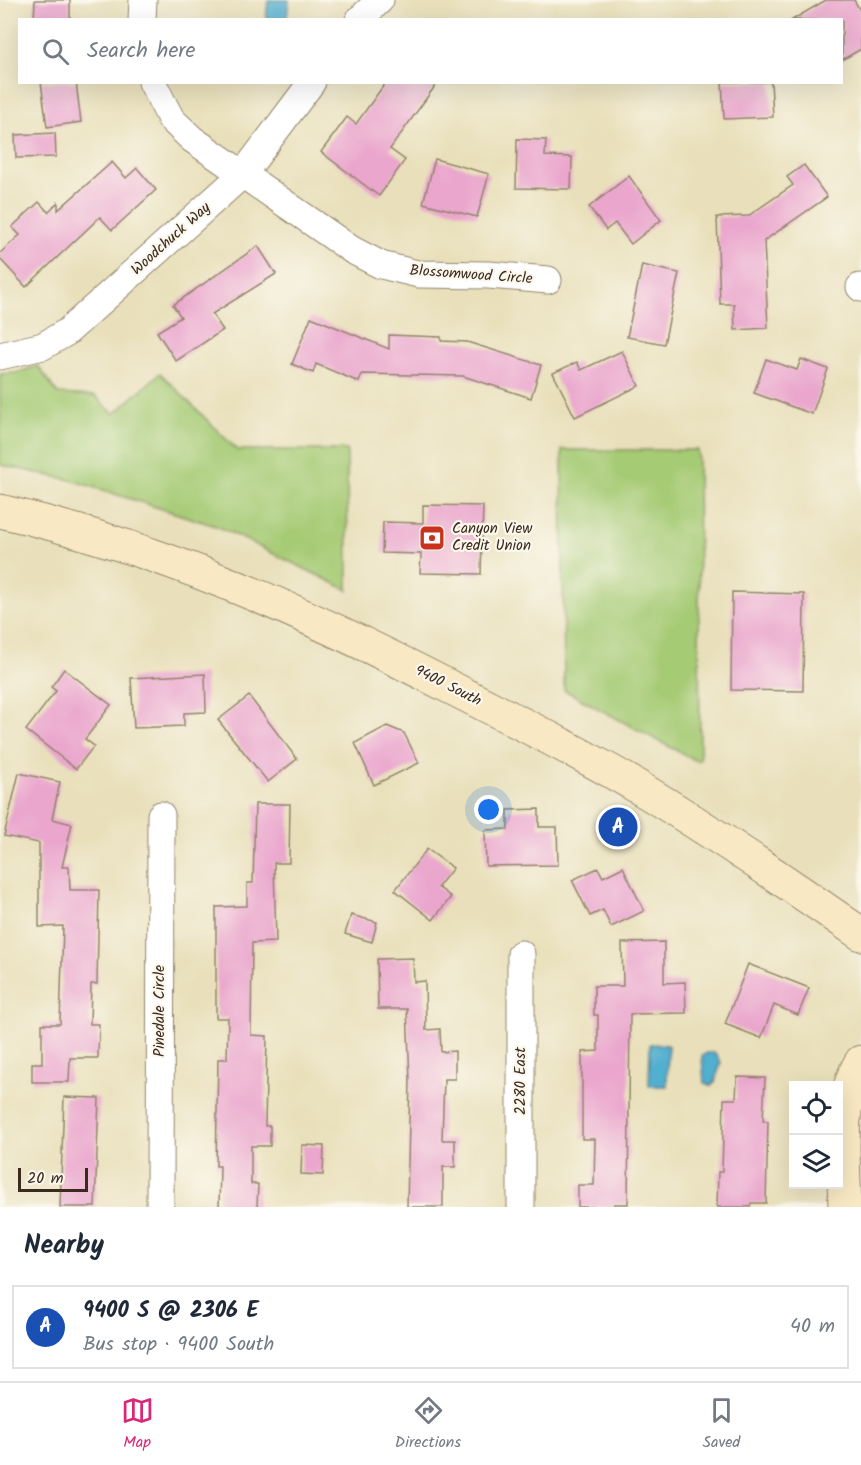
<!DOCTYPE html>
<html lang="en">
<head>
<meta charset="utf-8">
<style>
  body { margin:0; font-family:Kalam,sans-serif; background:#f2f2f3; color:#1f2937 }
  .controls { position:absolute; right:18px; bottom:18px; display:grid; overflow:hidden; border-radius:0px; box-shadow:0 6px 24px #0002 }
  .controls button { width:54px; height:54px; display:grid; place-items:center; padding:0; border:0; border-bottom:2px solid #e0e1e3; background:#fff; color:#1f2937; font:30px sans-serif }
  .scale { position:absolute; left:18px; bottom:15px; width:70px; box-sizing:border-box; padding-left:6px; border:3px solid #3b2a1e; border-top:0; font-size:16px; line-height:21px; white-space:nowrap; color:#3b2a1e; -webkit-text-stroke:4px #fbf7ec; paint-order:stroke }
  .you { position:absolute; left:489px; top:810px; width:21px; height:21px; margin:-15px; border:4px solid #fff; border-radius:50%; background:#1a73e8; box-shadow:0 0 0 9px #1a73e833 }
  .badge { display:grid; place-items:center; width:39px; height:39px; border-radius:50%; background:#db2777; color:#fff; font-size:20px; font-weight:700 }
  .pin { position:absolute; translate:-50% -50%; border:3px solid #fff; box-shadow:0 2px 6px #0006 }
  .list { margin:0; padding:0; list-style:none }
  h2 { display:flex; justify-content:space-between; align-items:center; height:78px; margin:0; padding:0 24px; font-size:26px }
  h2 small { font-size:20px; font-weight:400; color:#747a83 }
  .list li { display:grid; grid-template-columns:39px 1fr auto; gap:18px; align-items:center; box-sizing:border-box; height:84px; margin:0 12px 12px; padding:0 12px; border:2px solid #e0e1e3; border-radius:0px }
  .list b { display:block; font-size:22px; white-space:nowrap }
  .list p { margin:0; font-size:20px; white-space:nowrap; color:#747a83 }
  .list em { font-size:20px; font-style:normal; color:#747a83 }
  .icon { flex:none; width:33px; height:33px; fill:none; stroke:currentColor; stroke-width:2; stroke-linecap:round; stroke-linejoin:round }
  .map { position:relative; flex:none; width:861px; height:1207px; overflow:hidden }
  .search { position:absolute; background:#fff; box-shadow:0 6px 24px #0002; left:18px; right:18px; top:18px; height:66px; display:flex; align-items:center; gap:15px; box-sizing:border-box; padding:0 21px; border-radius:0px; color:#747a83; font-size:22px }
  .sheet { height:174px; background:#fff }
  nav { display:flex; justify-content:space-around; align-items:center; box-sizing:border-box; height:84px; border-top:2px solid #e0e1e3; background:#fff; font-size:16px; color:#747a83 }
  nav a { display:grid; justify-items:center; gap:3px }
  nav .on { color:#db2777 }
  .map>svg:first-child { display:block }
</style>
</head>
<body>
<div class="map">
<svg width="861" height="1207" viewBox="0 0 861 1207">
  <rect width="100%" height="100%" fill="#fbf7ec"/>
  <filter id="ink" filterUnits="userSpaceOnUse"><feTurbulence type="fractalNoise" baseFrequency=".0167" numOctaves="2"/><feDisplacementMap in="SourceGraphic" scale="12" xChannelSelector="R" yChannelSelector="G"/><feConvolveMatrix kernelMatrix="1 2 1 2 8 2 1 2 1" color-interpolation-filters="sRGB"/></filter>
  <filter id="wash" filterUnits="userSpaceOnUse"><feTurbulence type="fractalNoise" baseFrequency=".008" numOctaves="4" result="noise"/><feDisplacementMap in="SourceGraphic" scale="24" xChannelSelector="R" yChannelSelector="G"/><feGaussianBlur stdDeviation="1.35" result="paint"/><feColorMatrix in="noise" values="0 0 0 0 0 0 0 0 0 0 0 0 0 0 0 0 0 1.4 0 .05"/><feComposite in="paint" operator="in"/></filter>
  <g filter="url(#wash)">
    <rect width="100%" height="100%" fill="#e9e0bb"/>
    <g fill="#a6cb75" stroke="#707a4a" stroke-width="1.5">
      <polygon points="38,366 58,394 95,396 114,414 160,373 237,450 347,450 348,590 219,527 71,480 0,465 0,374 16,373"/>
      <polygon points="562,450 698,450 700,759 696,761 564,690"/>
    </g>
    <g fill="#51afcf" stroke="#466c76" stroke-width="1.5">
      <polygon points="268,0 289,0 287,19 266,19"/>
      <polygon points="650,1044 668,1045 667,1086 649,1086"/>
      <polygon points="707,1053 715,1053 721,1062 715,1082 711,1086 704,1083 702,1056"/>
    </g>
    <g id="blocks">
      <g fill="#eaa6cd">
        <polygon points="35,0 70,0 70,20 34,20"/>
        <polygon points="826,0 854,0 861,12 861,49 842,60 842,20 792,20"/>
        <polygon points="41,82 76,82 81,122 47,127"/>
        <polygon points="386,82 438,82 390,149 405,160 379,196 321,152 347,117 356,124"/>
        <polygon points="722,82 771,82 773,117 724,119"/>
        <polygon points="55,133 56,157 16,158 15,135"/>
        <polygon points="517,139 546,140 545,156 572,157 571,189 516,188"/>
        <polygon points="435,159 489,174 477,217 423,203"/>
        <polygon points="112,162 126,178 137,168 156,190 112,230 100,217 26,287 0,259 0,253 20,235 12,227 39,202 48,212 58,202 58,210"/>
        <polygon points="804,165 827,197 764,241 768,328 735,330 734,304 720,304 717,217 748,216 793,185 787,177"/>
        <polygon points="629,176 661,220 631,244 615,223 606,230 589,207"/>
        <polygon points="258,246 276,274 212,314 223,330 176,361 157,332 181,317 173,305"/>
        <polygon points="642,265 679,273 664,344 627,337"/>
        <polygon points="311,317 389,349 389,335 441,337 441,341 467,342 541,365 531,398 463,376 362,374 359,382 316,364 313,373 292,364"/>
        <polygon points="622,351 639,386 575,417 553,373 577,362 581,370"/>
        <polygon points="766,359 797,370 801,359 828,369 812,414 754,393"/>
        <polygon points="423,505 483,506 481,574 420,573 421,554 382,553 383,522 423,523"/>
        <polygon points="732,592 804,594 803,691 731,690"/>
        <polygon points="64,669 111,705 85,739 94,746 76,769 26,730 56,691 51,687"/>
        <polygon points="205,674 206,712 184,713 184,726 134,728 131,678"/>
        <polygon points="249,696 297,759 268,782 218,720"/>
        <polygon points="387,726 404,733 419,763 374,785 355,743"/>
        <polygon points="19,773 60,782 52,819 72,824 62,867 69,867 70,890 99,890 97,984 91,984 90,1024 99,1024 98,1058 70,1058 69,1082 32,1082 32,1063 42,1063 42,1024 60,1024 63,926 39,927 39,843 4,836"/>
        <polygon points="255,804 290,804 289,863 274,863 276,942 252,943 251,1035 267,1036 265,1126 270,1126 270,1146 251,1146 251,1184 258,1184 257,1207 219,1207 220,1166 216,1166 218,1059 227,1059 228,1018 216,1018 216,907 247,906 247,883 253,883"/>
        <polygon points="539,809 539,827 557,827 558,865 486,866 485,830 508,829 508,810"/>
        <polygon points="427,849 453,868 438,887 451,897 433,920 395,890"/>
        <polygon points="623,867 644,911 611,927 603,910 590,916 572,880 598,868 603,877"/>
        <polygon points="351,915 377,922 372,942 345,934"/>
        <polygon points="664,942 664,983 685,982 686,1013 630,1014 628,1204 614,1204 614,1207 578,1207 578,1185 594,1185 595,1139 582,1139 582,1052 598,1051 598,1015 594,1015 594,986 623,986 622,943"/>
        <polygon points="413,958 414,982 425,981 426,1030 440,1029 441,1052 455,1051 455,1079 444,1079 442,1140 455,1140 455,1167 443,1167 443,1207 407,1207 410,1080 407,1009 378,1009 377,959"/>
        <polygon points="748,964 809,988 798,1015 774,1005 761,1038 725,1024"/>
        <polygon points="737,1077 765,1078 763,1121 768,1121 766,1203 751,1203 750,1207 717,1207 718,1172 722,1172 724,1099 736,1099"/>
        <polygon points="64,1097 99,1098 95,1207 60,1207"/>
        <polygon points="302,1145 324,1146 323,1175 301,1174"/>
      </g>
    </g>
  </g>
  <g filter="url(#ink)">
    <use href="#blocks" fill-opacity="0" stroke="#92856c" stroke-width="1.5"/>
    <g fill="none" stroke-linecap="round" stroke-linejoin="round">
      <g stroke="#92856c" stroke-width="29">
        <g id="street">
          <polyline points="142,20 143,0"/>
          <polyline points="359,20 380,0"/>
          <polyline points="152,82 171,119 192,139 352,250 381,265 418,274 489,275 548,280"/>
          <polyline points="860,287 861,288"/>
          <polyline points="0,356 43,346 67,332 243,174 312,82"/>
          <polyline points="521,954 521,1207"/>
          <polyline points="160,1207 161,815"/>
        </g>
      </g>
      <g stroke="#92856c" stroke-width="35">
        <g id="secondary">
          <path d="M0,511C160,548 300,610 446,685C510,718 576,750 638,787C715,833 788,883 861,934"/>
          <path d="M845,1207C844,1161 836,1102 861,1062"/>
        </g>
      </g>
      <use href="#street" stroke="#fff" stroke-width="27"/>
      <use href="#secondary" stroke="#f8e8c3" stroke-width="33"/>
    </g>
  </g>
  <defs>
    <g id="bank-square" transform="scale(1.35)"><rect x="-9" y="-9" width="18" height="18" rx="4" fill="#c8321e" stroke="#fbf7ec"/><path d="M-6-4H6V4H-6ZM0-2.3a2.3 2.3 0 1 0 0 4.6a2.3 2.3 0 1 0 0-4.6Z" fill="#fff"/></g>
  </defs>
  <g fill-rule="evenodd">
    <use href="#bank-square" x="432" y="538"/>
  </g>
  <g text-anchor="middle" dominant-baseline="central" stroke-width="4.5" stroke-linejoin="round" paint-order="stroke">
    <g font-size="15" fill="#3b2a1e" stroke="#fbf7ec">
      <text transform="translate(171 239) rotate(-42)">Woodchuck Way</text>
      <text transform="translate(471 275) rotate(4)">Blossomwood Circle</text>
      <text transform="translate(448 686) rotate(27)">9400 South</text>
      <text transform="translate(160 1011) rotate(-90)">Pinedale Circle</text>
      <text transform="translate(521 1081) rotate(-90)">2280 East</text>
    </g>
    <g font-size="15" fill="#3b2a1e" stroke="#fbf7ec" text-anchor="start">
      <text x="452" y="529">Canyon View<tspan x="452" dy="17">Credit Union</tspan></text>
    </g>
  </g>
</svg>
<div class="controls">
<button><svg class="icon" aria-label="locate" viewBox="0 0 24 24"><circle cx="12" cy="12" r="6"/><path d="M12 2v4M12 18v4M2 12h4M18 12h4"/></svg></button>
<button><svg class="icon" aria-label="layers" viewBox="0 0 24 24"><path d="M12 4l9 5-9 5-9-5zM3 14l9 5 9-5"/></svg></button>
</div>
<div class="scale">20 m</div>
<div class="you"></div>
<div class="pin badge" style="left:618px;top:827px;background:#1a4fb4">A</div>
<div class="search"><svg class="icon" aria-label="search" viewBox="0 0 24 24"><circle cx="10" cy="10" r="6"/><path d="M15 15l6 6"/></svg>Search here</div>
</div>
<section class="sheet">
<h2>Nearby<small></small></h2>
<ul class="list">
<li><span class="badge" style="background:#1a4fb4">A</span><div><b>9400 S @ 2306 E</b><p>Bus stop · 9400 South</p></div><em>40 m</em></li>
</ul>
</section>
<nav>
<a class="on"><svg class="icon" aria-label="map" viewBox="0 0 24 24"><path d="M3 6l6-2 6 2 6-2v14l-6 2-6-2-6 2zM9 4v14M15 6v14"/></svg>Map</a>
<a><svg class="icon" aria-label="directions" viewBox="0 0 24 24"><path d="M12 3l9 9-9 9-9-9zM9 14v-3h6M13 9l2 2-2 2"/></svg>Directions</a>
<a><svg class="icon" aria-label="saved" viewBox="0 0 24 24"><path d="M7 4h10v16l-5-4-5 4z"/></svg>Saved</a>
</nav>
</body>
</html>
